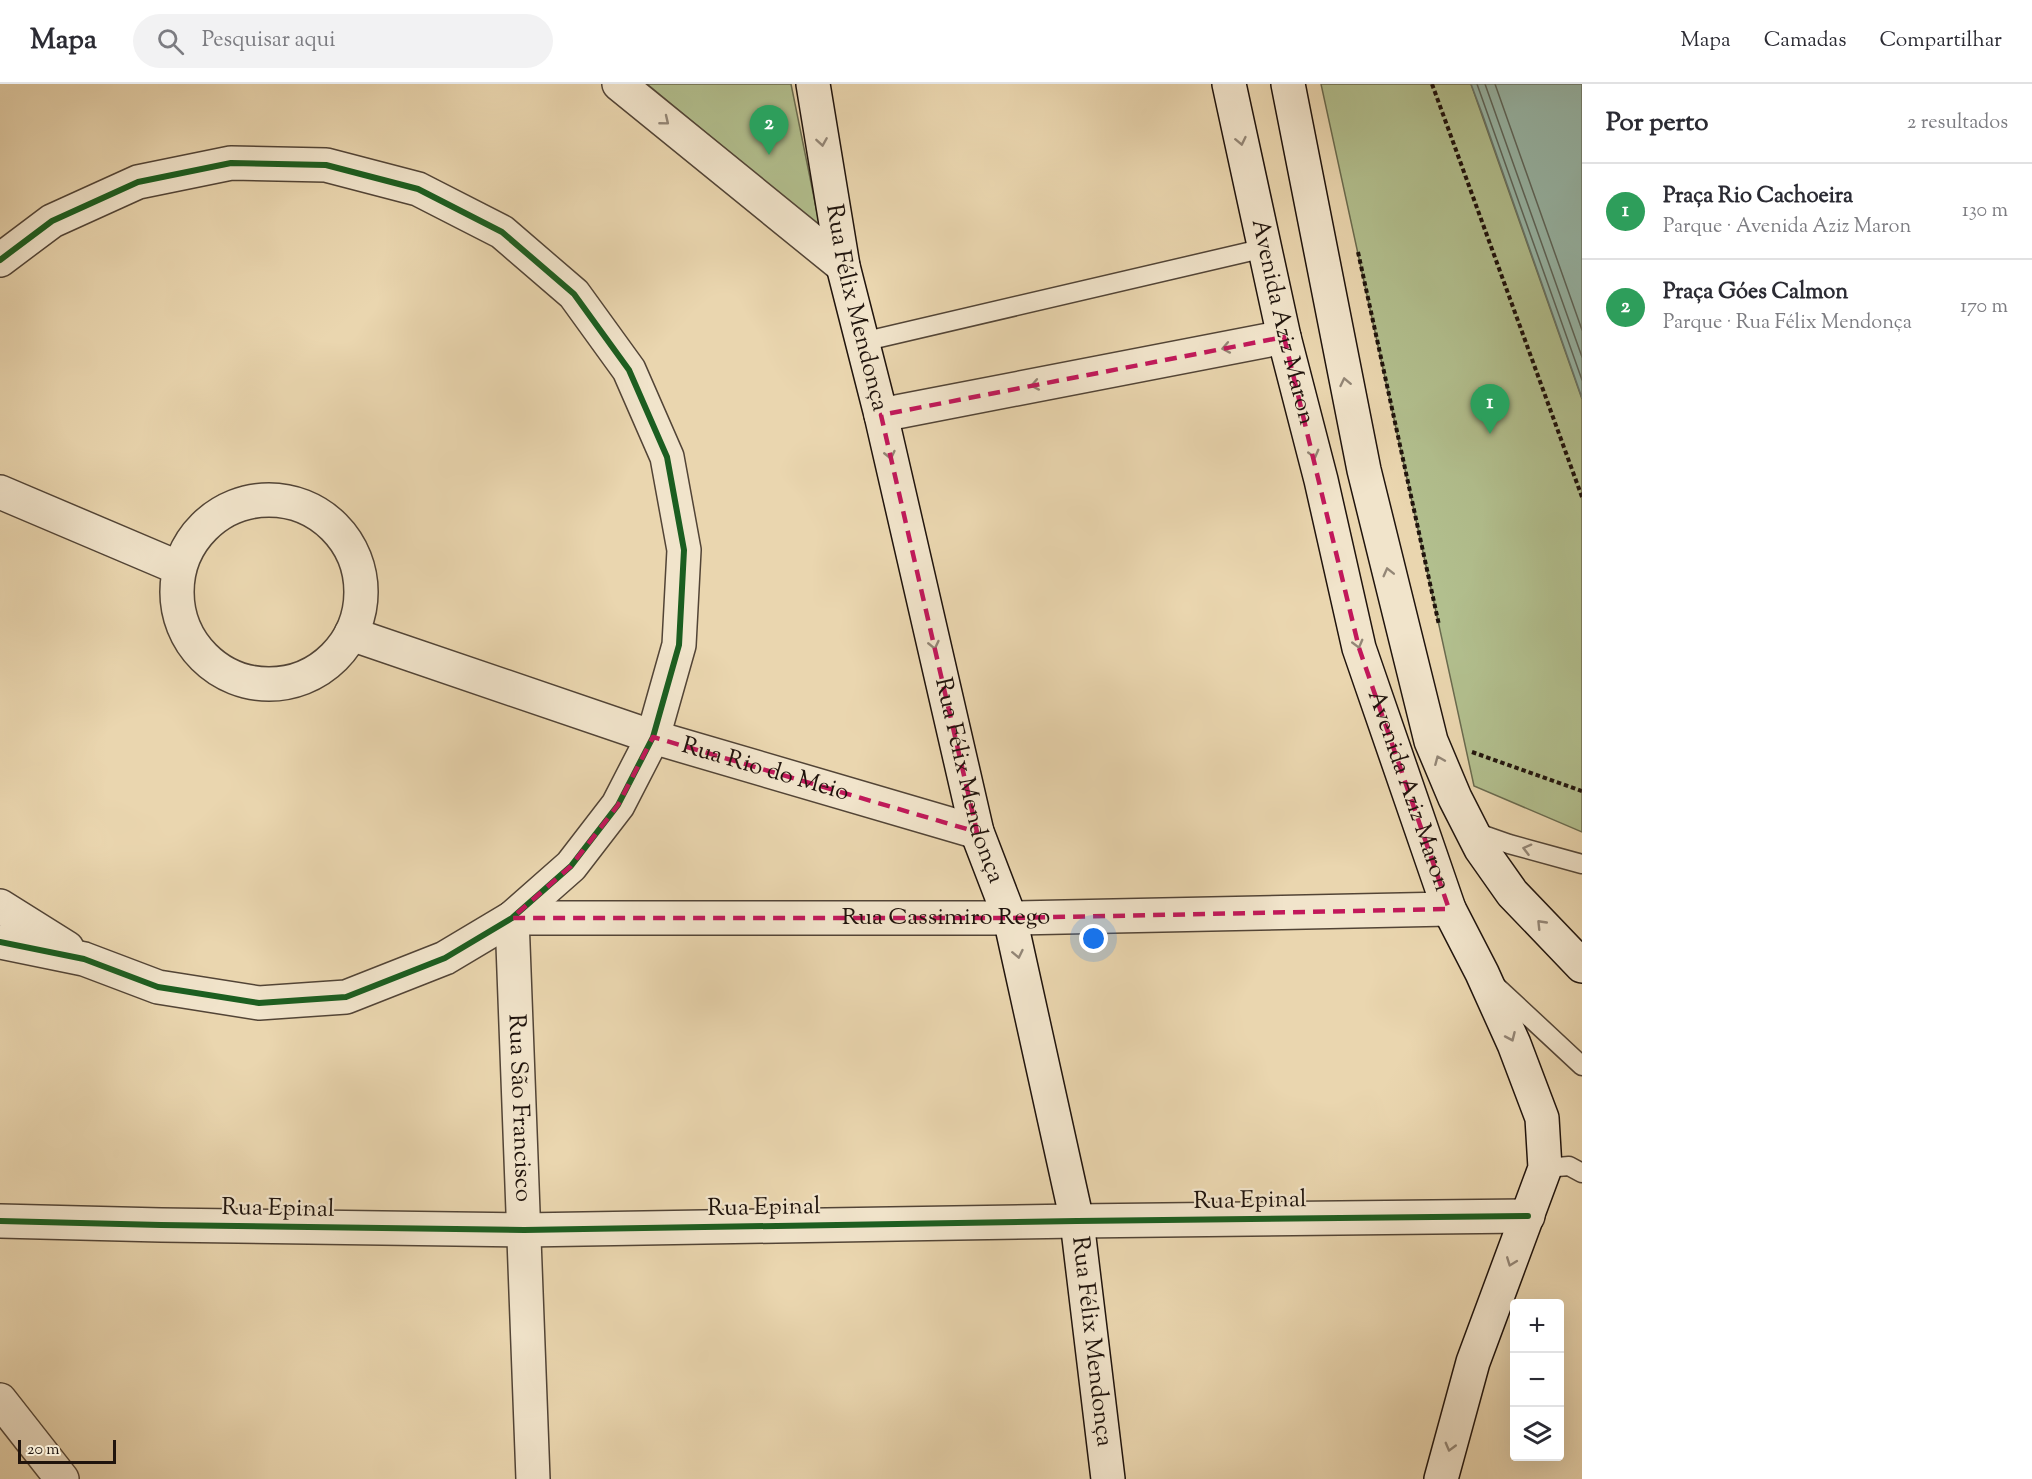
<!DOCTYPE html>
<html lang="pt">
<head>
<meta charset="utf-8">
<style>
  body { margin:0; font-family:"Sorts Mill Goudy",serif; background:#f2f2f3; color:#2b2b33 }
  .controls { position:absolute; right:18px; bottom:18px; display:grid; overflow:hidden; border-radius:6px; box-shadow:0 6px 24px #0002 }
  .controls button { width:54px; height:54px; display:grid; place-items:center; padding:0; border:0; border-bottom:2px solid #e1e1e2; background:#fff; color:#2b2b33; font:30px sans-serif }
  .scale { position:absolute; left:18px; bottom:15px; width:98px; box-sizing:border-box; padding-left:6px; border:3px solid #20140d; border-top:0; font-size:16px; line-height:21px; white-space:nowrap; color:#20140d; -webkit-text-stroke:4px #f1e4cb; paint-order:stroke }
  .you { position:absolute; left:1094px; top:855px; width:21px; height:21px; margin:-15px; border:4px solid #fff; border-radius:50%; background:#1a73e8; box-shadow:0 0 0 9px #1a73e833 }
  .badge { display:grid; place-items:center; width:39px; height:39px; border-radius:50%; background:#0f766e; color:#fff; font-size:20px; font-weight:700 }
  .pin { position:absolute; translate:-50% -50px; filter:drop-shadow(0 2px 3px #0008) }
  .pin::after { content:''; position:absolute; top:32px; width:21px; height:18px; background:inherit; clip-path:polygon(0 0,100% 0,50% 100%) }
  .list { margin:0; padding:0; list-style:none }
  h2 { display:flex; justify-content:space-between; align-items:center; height:78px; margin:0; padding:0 24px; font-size:26px }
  h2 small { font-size:20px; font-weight:400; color:#7c7c81 }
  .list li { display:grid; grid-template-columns:39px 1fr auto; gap:18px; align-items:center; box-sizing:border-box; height:96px; padding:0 24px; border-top:2px solid #e1e1e2 }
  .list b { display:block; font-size:22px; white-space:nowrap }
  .list p { margin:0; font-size:20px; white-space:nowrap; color:#7c7c81 }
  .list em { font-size:20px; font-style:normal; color:#7c7c81 }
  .icon { flex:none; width:33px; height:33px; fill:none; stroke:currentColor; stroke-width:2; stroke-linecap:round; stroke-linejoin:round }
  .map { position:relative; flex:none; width:1582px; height:1395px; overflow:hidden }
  header { display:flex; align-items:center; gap:36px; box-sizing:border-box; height:84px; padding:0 30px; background:#fff; border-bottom:2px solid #e1e1e2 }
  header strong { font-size:28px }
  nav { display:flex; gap:33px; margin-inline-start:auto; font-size:21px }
  .search { width:420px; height:54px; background:#f2f2f3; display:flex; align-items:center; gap:15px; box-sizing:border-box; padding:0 21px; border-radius:33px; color:#7c7c81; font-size:22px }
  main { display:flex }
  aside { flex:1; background:#fff }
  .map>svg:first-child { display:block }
</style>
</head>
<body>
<header>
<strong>Mapa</strong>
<div class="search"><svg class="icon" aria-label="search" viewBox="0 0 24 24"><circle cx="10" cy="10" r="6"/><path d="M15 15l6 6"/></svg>Pesquisar aqui</div>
<nav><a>Mapa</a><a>Camadas</a><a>Compartilhar</a></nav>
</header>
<main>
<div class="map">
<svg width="1582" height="1395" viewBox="0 0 1582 1395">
  <rect width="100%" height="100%" fill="#ead6af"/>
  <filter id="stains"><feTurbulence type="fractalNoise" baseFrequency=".00333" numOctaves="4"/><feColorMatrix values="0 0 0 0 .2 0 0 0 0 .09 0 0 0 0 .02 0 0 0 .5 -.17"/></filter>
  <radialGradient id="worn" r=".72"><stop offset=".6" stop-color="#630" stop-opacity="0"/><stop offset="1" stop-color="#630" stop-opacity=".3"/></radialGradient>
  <g fill="#b2bf8e" stroke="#696a4e" stroke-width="1.5">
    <polygon points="647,0 791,0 820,143"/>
    <polygon points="1321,0 1471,0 1582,315 1582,748 1474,702"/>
  </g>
  <polygon fill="#98b9ab" stroke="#68776c" stroke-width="1.5" points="1471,0 1582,0 1582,314 1483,32"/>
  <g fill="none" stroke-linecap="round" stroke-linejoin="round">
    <g stroke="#5c665c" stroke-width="1.5">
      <polyline points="1477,0 1582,296"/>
      <polyline points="1485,0 1582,273"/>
      <polyline points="1495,0 1582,246"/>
    </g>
    <g stroke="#524436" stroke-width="21">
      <g id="service">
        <polyline points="862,258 1265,164"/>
        <polyline points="1472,747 1509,760 1582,780"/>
        <polyline points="1496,902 1582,982"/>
        <polyline points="1545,1084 1569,1082 1582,1089"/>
      </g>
    </g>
    <g stroke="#524436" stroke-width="36">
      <g id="minor">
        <polyline points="619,0 843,182"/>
        <polyline points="0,176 52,137 138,98 231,79 326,81 418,105 502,148 574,210 629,286 667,373 684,466 679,561 653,653 618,721 571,782 512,834 445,874 346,913 259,919 158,903 84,875 0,858"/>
        <polyline points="881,331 1284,253"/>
        <polyline points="0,408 179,484"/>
        <circle cx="269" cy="508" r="92"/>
        <path id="s1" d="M351,550L653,653L977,748"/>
        <polyline points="0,822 67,864"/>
        <path id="s2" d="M512,834H1010L1449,825"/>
        <path id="s3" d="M512,834L533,1395"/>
        <polyline points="0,1137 161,1141 524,1146 1077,1137 1528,1132"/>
        <polyline points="0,1316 62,1395"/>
      </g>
    </g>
    <g stroke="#20140d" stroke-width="36">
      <g id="secondary">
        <path id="s4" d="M813,0L843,182L881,331L977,748L1010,834L1077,1137L1108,1395"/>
        <path id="s5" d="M1229,0L1284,253L1321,396L1359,564L1449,825L1482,889L1514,960L1542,1034L1545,1084L1473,1278L1441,1395"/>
        <polyline points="1288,0 1364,386 1431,657 1455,714 1481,765 1512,809 1582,882"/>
      </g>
    </g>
    <g stroke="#20140d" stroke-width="4" stroke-dasharray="4.5 3" stroke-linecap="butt">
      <polyline points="1432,0 1582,413"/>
      <polyline points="1358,168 1439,541"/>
      <polyline points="1472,668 1582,707"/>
    </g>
    <use href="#service" stroke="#f1e4cb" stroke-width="18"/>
    <use href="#minor" stroke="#f1e4cb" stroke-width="33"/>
    <use href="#secondary" stroke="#f1e4cb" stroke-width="33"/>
    <g stroke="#f1e4cb" stroke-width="10">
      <g id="cycleway">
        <polyline points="0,176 52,137 138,98 231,79 326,81 418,105 502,148 574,210 629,286 667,373 684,466 679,561 653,653 618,721 571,782 512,834 445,874 346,913 259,919 158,903 84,875 0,858"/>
        <polyline points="0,1137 161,1141 524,1146 1077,1137 1528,1132"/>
      </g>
    </g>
    <use href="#cycleway" stroke="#1b5e20" stroke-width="6"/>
  </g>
  <defs><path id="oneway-chevron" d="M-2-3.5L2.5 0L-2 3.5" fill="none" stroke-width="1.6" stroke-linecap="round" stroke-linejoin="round" transform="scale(1.5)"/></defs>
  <g stroke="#938676">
    <use href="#oneway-chevron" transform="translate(665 37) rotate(39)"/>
    <use href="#oneway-chevron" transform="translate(1241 57) rotate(78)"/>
    <use href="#oneway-chevron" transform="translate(822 58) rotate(81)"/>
    <use href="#oneway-chevron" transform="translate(1226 264) rotate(169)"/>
    <use href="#oneway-chevron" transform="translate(1345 298) rotate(-102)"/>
    <use href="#oneway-chevron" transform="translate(1035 301) rotate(169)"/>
    <use href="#oneway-chevron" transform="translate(1314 370) rotate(75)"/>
    <use href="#oneway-chevron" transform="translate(890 371) rotate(77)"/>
    <use href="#oneway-chevron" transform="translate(1388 488) rotate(-104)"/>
    <use href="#oneway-chevron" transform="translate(1358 560) rotate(75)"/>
    <use href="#oneway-chevron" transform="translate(934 561) rotate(77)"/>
    <use href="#oneway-chevron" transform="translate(1439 676) rotate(-113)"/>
    <use href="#oneway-chevron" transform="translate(1527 765) rotate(-165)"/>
    <use href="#oneway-chevron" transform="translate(1541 840) rotate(-134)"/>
    <use href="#oneway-chevron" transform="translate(1018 870) rotate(78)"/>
    <use href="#oneway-chevron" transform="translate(1511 953) rotate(66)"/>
    <use href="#oneway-chevron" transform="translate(1511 1178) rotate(111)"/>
    <use href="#oneway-chevron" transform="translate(1450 1363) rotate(105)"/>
  </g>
  <path fill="none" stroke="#c2185b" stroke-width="4.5" stroke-dasharray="12 8" stroke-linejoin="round" d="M1284,253L1359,564L1449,825L1010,834H512L571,782L618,721L653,653L977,748L881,331Z"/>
  <g text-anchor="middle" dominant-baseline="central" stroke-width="4.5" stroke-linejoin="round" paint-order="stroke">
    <g font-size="24" fill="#20140d" stroke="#f1e4cb">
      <text stroke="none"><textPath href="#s4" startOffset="228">Rua Félix Mendonça</textPath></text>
      <text stroke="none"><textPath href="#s5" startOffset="244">Avenida Aziz Maron</textPath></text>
      <text stroke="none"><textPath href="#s1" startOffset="436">Rua Rio do Meio</textPath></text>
      <text stroke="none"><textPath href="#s4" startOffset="714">Rua Félix Mendonça</textPath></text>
      <text stroke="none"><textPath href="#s5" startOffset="730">Avenida Aziz Maron</textPath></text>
      <text stroke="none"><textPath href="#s2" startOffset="434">Rua Cassimiro Rego</textPath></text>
      <text stroke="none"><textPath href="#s3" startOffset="190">Rua São Francisco</textPath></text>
      <text transform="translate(1250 1117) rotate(-1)">Rua Epinal</text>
      <text transform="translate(764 1124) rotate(-1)">Rua Epinal</text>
      <text transform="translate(278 1125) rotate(1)">Rua Epinal</text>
      <text stroke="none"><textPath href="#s4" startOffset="1290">Rua Félix Mendonça</textPath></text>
    </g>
  </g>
  <rect width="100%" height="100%" filter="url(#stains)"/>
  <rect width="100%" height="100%" fill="url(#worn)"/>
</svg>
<div class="controls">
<button>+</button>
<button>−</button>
<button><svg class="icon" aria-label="layers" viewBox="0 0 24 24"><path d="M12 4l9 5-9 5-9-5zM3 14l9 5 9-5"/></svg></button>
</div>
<div class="scale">20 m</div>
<div class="you"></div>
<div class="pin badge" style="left:1490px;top:350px;background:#2e9e5b">1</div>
<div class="pin badge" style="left:769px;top:71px;background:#2e9e5b">2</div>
</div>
<aside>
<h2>Por perto<small>2 resultados</small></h2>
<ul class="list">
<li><span class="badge" style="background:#2e9e5b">1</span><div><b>Praça Rio Cachoeira</b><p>Parque · Avenida Aziz Maron</p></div><em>130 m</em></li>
<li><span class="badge" style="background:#2e9e5b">2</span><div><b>Praça Góes Calmon</b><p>Parque · Rua Félix Mendonça</p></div><em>170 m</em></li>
</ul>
</aside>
</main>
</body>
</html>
